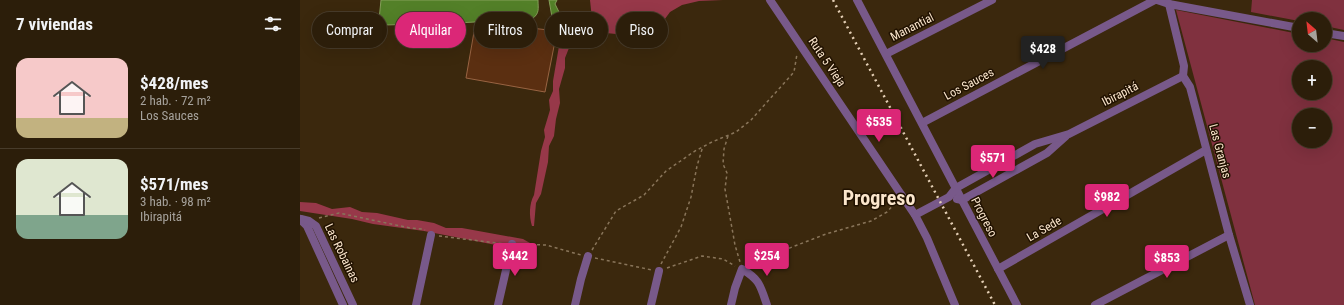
<!DOCTYPE html>
<html lang="es">
<meta charset="utf-8">
<style>
body{margin:0;font-family:"Roboto Condensed",sans-serif;background:#382b18;color:#f1f3f6;height:100vh;display:flex;flex-direction:column;font-size:15px;white-space:nowrap}
*{box-sizing:border-box;margin:0}
p{font-size:13px;color:#a6a29c}
.icon{flex:none;width:22px;height:22px;fill:none;stroke:currentColor;stroke-width:2;stroke-linecap:round;stroke-linejoin:round}
.map{position:relative;flex:1;overflow:hidden}
.side{display:flex;flex-direction:column;background:#2c1e0a;width:300px}
.side>*{flex:none}
.banner{position:absolute;left:12px;top:12px;width:380px;height:36px;display:flex;gap:8px}
.needle{width:26px;rotate:332deg}
.buttons{position:absolute;left:992px;top:12px;display:grid;gap:8px}
.buttons a{display:grid;place-items:center;width:40px;height:40px;border-radius:50%;background:#2c1e0a;box-shadow:0 4px 16px #0002,0 0 0 1px #483c2b;font-size:20px}
.price{position:absolute;translate:-50% -34px;padding:0 9px;border-radius:4px;background:#db2777;color:#fff;font-size:13px;line-height:26px;filter:drop-shadow(0 1px 2px #0008)}
.price::after{content:'';position:absolute;left:50%;top:24px;width:12px;height:9px;margin-left:-6px;background:inherit;clip-path:polygon(0 0,100% 0,50% 100%)}
.price.on{background:#222;color:#fff}
ul{padding:0;list-style:none}
li{display:flex;align-items:center;gap:12px;height:100px;padding:0 16px}
li+li{border-top:1px solid #483c2b}
li span{display:grid;place-items:center;flex:none;width:112px;height:80px;border-radius:12px;color:#555}
li>.icon{margin-inline-start:auto}
span .icon{width:48px;height:48px;fill:#fffc;stroke-width:1}
li b{font-size:17px}
h2{display:flex;justify-content:space-between;align-items:center;height:48px;padding:0 16px;font-size:17px}
.pill{padding:0 14px;border-radius:18px;background:#2c1e0a;box-shadow:0 4px 16px #0002,0 0 0 1px #483c2b;font-size:14px;line-height:36px}
.pill.on{background:#db2777;color:#fff}
main{display:flex;flex:1;min-height:0}
.map>svg:first-child{display:block}
</style>
<main>
<section class="side">
<h2>7 viviendas<svg class="icon" aria-label="filters" viewBox="0 0 24 24"><path d="M4 7h16M4 17h16"/><circle cx="9" cy="7" r="2"/><circle cx="15" cy="17" r="2"/></svg></h2>
<ul>
<li><span style="background:linear-gradient(#f6c9c9 75%,#c2b280 0)"><svg class="icon" aria-label="home" viewBox="0 0 24 24"><path d="M3 11l9-7 9 7M6 9v11h12V9"/></svg></span><div><b>$428/mes</b><p>2 hab. · 72 m²</p><p>Los Sauces</p></div></li>
<li><span style="background:linear-gradient(#dfe7d0 70%,#7fa58c 0)"><svg class="icon" aria-label="home" viewBox="0 0 24 24"><path d="M3 11l9-7 9 7M6 9v11h12V9"/></svg></span><div><b>$571/mes</b><p>3 hab. · 98 m²</p><p>Ibirapitá</p></div></li>
</ul>
</section>
<div class="map">
<svg width="1044" height="305" viewBox="0 0 1044 305">
<rect width="100%" height="100%" fill="#3b280d"/>
<g fill="#80313f" fill-rule="evenodd">
<polygon points="952,0 1044,0 1044,30 1025,26 1025,19 999,19 999,21 951,12"/>
<path d="M876,10L999,34V45H1025V38L1044,42V305H955ZM999,67H1025V93H999ZM999,115H1025V141H999Z"/>
</g>
<g fill="#973849">
<path d="M290,0H423L399,1L382,5L370,12L359,27L345,32L332,39L316,34L306,33L300,41L275,42L269,48L265,58V68L259,89L260,103L256,119L254,136L249,146L248,162L241,194L236,203L234,226H232C229,216 229,204 234,195L241,151L245,137L244,130L250,110L249,100L253,91V81L259,46L264,33L271,32L281,34L291,28L292,19Z"/>
<polygon points="0,202 16,203 32,209 50,207 62,212 77,213 108,220 117,220 134,223 146,228 162,228 223,239 230,243 229,248 196,245 124,231 73,224 52,219 0,211"/>
</g>
<g fill="#538028" stroke="#859f59">
<path d="M81,0H238C238,9 240,13 232,19L156,23L142,21L122,24L84,25L79,20Z"/>
<path d="M249,0H257L255,4L261,16L276,21L279,24C270,26 259,23 252,17Z"/>
</g>
<polygon fill="#5b2f11" stroke="#996443" points="231,28 257,31 245,92 166,78 174,32 202,35 203,30 230,35"/>
<g fill="none" stroke-linecap="round" stroke-linejoin="round">
<g stroke="#89755a" stroke-width="1.5" stroke-dasharray="3 3" stroke-linecap="butt">
<polyline points="428,136 424,149 423,164 427,173 425,189 435,245 440,262"/>
<polyline points="19,218 39,213 110,228 123,229 125,230"/>
<polyline points="139,236 205,244"/>
<polyline points="219,244 246,245 281,255"/>
<polyline points="292,250 316,211 344,195 366,171 395,151 412,142 436,132 451,120 494,72 497,54"/>
<polyline points="295,258 352,270"/>
<polyline points="361,264 381,227 391,197 397,166 403,146"/>
<polyline points="451,266 487,249 526,234 571,221 587,212 596,202"/>
<polyline points="367,268 402,256 423,259 435,266"/>
</g>
<g stroke="#78598a" stroke-width="8">
<polyline points="470,0 615,215 627,238 655,305"/>
<polyline points="557,0 717,305"/>
<polyline points="857,0 869,4 999,28"/>
<polyline points="869,4 884,66 883,76 890,87 929,235 950,305"/>
<polyline points="1025,33 1044,36"/>
<polyline points="586,54 692,0"/>
<polyline points="622,123 855,0"/>
<polyline points="657,199 662,200 747,153 766,136"/>
<polyline points="615,215 649,197 656,188 735,144 769,134 883,76"/>
<polyline points="0,219 7,226 43,305"/>
<polyline points="1,219 9,221 16,226 53,305"/>
<polyline points="698,269 906,150"/>
<polyline points="116,305 131,235"/>
<polyline points="198,305 212,244"/>
<polyline points="275,305 281,279 288,256"/>
<polyline points="351,305 359,271"/>
<path d="M431,305L435,288L442,269C460,280 460,285 467,305"/>
<polyline points="795,305 929,235"/>
</g>
<polyline stroke="#e4cfb5" stroke-width="2.5" stroke-dasharray="2 4" stroke-linecap="butt" points="533,0 695,305"/>
</g>
<g text-anchor="middle" stroke-width="3" stroke-linejoin="round" paint-order="stroke">
<g font-size="12" fill="#fbe6cc" stroke="#201100">
<text transform="translate(612 27) rotate(-27)" y="4">Manantial</text>
<text transform="translate(527 62) rotate(56)" y="4">Ruta 5 Vieja</text>
<text transform="translate(669 84) rotate(-28)" y="4">Los Sauces</text>
<text transform="translate(820 94) rotate(-27)" y="4">Ibirapitá</text>
<text transform="translate(920 151) rotate(75)" y="4">Las Granjas</text>
<text transform="translate(684 217) rotate(63)" y="4">Progreso</text>
<text transform="translate(744 229) rotate(-30)" y="4">La Sede</text>
<text transform="translate(42 253) rotate(64)" y="4">Las Robainas</text>
</g>
<g font-size="20" font-weight="bold" fill="#fbe6cc" stroke="#201100">
<text x="579" y="205">Progreso</text>
</g>
</g>
</svg>
<div class="buttons">
<a><svg class="needle" viewBox="-14 -14 28 28"><path d="M0-13l5 13h-10z" fill="#e53935"/><path d="M0 13l5-13h-10z" fill="#a6a29c"/></svg></a>
<a>+</a>
<a>−</a>
</div>
<b class="price on" style="left:743px;top:70px">$428</b>
<b class="price" style="left:579px;top:143px">$535</b>
<b class="price" style="left:693px;top:179px">$571</b>
<b class="price" style="left:807px;top:218px">$982</b>
<b class="price" style="left:215px;top:277px">$442</b>
<b class="price" style="left:467px;top:277px">$254</b>
<b class="price" style="left:867px;top:279px">$853</b>
<div class="banner">
<a class="pill">Comprar</a>
<a class="pill on">Alquilar</a>
<a class="pill">Filtros</a>
<a class="pill">Nuevo</a>
<a class="pill">Piso</a>
</div>
</div>
</main>
